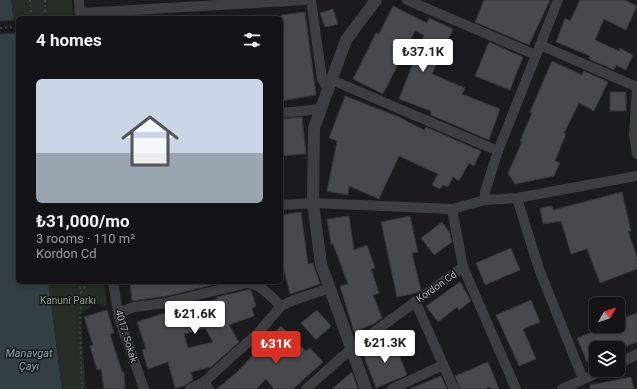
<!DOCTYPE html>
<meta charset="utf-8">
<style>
body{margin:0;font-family:Roboto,sans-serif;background:#1d1d1f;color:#f1f3f6;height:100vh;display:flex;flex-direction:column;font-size:15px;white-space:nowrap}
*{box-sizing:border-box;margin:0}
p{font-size:13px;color:#9d9ea1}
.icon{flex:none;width:22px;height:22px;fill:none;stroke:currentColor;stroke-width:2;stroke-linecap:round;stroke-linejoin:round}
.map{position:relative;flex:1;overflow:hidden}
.sheet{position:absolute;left:16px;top:16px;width:267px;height:268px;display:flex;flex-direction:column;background:#141416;border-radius:6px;box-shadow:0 2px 6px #0003,0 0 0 1px #333335}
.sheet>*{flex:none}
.needle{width:26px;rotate:51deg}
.buttons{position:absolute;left:589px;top:297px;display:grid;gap:8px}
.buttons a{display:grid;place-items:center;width:36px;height:36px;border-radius:6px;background:#141416;box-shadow:0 2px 6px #0003,0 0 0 1px #333335;font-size:20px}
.price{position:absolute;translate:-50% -34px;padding:0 9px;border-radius:4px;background:#fff;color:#222;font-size:13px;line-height:26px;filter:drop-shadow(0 1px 2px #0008)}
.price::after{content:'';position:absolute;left:50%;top:24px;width:12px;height:9px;margin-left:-6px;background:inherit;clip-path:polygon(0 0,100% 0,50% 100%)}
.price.on{background:#d93025;color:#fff}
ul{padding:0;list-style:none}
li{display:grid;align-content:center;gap:8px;height:212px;padding:0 20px}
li+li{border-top:1px solid #333335}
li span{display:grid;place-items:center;height:124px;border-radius:6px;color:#555}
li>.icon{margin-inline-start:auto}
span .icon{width:72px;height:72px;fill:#fffc;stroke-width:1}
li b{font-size:17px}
h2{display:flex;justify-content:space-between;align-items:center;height:48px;padding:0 20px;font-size:17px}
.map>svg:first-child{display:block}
</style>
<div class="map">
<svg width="637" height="389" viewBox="0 0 637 389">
<rect width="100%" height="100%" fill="#1b1b1d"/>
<g fill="#252d25">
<polygon points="11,0 72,0 73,18 18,18 18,54"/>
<polygon points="48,282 104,282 107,306 96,304 80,313 86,389 62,389"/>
</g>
<polygon fill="#333f42" points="0,0 11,0 18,54 18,282 48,282 62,389 0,389"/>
<polygon fill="#1b1b1d" points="16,20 17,33 0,34 0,21"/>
<g fill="#48494d" stroke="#353638" fill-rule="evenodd">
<polygon points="484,0 550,0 529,45 475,22"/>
<polygon points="580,0 625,0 637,6 626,30 604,19 595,40 619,51 620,48 633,55 626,70 616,65 614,70 589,59 590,56 556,42 565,18 570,21"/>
<polygon points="393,6 427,23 429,18 453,29 432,74 465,88 462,94 500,109 489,140 431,115 431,111 399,99 424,35 415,31 383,94 353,79 376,33 379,34"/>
<polygon points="333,9 338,24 325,27 320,13"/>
<polygon points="305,12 316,95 281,101 281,15"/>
<polygon points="489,42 523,57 510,90 475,76"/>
<polygon points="552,61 582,75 584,71 608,82 594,111 579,103 564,133 566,134 555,161 560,163 554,176 515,184 508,173 522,142 520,141 532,113 530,112"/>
<rect x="610" y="92" width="16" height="19"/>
<polygon points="345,96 399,117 424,130 426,127 481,151 474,166 469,163 459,181 453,177 448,187 443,185 440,189 432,185 438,174 399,156 379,199 349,186 348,195 327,191 337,141 329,138"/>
<polygon points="302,117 306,154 281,156 281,119"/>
<polygon points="622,192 631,231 628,231 637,257 637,269 600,283 587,249 571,254 561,221 543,224 540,208 552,206 553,210"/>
<polygon points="301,212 308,264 313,263 320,284 290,294 281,260 281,215"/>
<polygon points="349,216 354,250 367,245 375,268 371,269 379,293 373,295 382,318 373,324 354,332 340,286 348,284 333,244 331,244 327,219"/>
<polygon points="410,216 418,252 412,253 421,290 416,293 397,297 381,222"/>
<polygon points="442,222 450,233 452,242 434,255 421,238"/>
<polygon points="511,248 520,270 485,285 476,263"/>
<polygon points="130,282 224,282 167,296 132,301"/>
<polygon points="460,282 471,301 459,310 457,307 438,322 426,306"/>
<path d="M247,290H251L256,306L252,308L254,316L229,325L239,342L211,367L191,372L193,380L184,386L175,388L168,362L148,369L142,350L146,349L137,322L187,306L217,299V297ZM205,328L213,342L188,348L184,334Z"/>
<polygon points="531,300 540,322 523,329 536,359 519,366 496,315"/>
<polygon points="107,310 114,333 110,334 122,372 124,372 125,389 104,389 101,369 97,370 90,346 93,345 84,317"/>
<polygon points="317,310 331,326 316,340 301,323"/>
<polygon points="637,313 637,342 622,348 596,348 596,359 587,362 577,338 608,326 618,326 618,320"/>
<polygon points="281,326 306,351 310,348 323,362 293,389 274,389 266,379 256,389 217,389 237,372"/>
<polygon points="394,341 407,375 376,388 363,354"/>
<polygon points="488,362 499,389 492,389 490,387 484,389 460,389 455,376"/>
<polygon points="352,372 358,389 332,389"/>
<polygon points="441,376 447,389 410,389"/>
<polygon points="631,377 634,389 590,389 590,385"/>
</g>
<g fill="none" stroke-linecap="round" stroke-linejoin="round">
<g stroke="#424548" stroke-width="2" stroke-dasharray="2 3" stroke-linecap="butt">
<polyline points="30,0 31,18"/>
<polyline points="45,0 45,18"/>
<polyline points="0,28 18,27"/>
<polyline points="79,282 81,292 80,331 82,389"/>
<polyline points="81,292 89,282"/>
</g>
<g stroke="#3c3e41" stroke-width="10">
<polyline points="79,0 80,18"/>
<polyline points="311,0 322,79 328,89"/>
<polyline points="407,0 536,55"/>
<polyline points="80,13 306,0"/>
<polyline points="540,45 637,87"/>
<polyline points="332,80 498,151"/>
<polyline points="637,88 634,135 637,154"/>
<polyline points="281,113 321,109"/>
<polyline points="517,198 539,269 583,379"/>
<polyline points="485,200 485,192 498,151 558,0"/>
<polyline points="281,205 313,203 452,209 485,200 517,198 637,176"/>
<polyline points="452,209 463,267"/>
<polyline points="113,282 119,318 144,389"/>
<polyline points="415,301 454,389"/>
<path d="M118,313L134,307L165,303L247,283C261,284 271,297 281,306"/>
<polyline points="618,364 637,354"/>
<polyline points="204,382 259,332 281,306 294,300 330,288"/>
<polyline points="190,389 204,382 209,389"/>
<polyline points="306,389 352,348 463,267 516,389"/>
<polyline points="392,389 443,365"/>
<polyline points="562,389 604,370"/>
</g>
<polyline stroke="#3c3e41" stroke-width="12" points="366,389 321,264 313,203 314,128 346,40 376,0"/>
</g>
<g text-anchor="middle" stroke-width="3" stroke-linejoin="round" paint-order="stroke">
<g font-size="10" fill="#aeb5bb" stroke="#161618">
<text transform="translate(436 286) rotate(-35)" y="4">Kordon Cd</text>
<text transform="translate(127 336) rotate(73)" y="4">4017. Sokak</text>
</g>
<g font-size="10" fill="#8ba487" stroke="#161618">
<text x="68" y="304">Kanuni Parkı</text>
</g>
<g font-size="11" font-style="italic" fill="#89a8b3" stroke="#161618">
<text x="29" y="357">Manavgat<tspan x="29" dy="13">Çayı</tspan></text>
</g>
</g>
</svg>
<div class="buttons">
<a><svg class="needle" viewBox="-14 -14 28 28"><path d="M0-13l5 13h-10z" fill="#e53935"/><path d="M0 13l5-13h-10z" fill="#9d9ea1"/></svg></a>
<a><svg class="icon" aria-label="layers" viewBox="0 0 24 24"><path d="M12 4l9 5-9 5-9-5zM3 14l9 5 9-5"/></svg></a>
</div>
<b class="price" style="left:423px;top:73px">₺37.1K</b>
<b class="price" style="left:195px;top:335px">₺21.6K</b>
<b class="price" style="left:385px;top:364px">₺21.3K</b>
<b class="price on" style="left:276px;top:365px">₺31K</b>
<section class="sheet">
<h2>4 homes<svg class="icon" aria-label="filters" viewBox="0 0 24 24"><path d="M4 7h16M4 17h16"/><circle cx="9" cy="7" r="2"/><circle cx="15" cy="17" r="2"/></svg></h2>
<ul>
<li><span style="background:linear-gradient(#c9d6e8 60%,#9aa5b1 0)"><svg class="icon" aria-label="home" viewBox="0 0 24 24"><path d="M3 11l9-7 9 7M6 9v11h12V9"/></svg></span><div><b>₺31,000/mo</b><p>3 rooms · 110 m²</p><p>Kordon Cd</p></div></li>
</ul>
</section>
</div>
